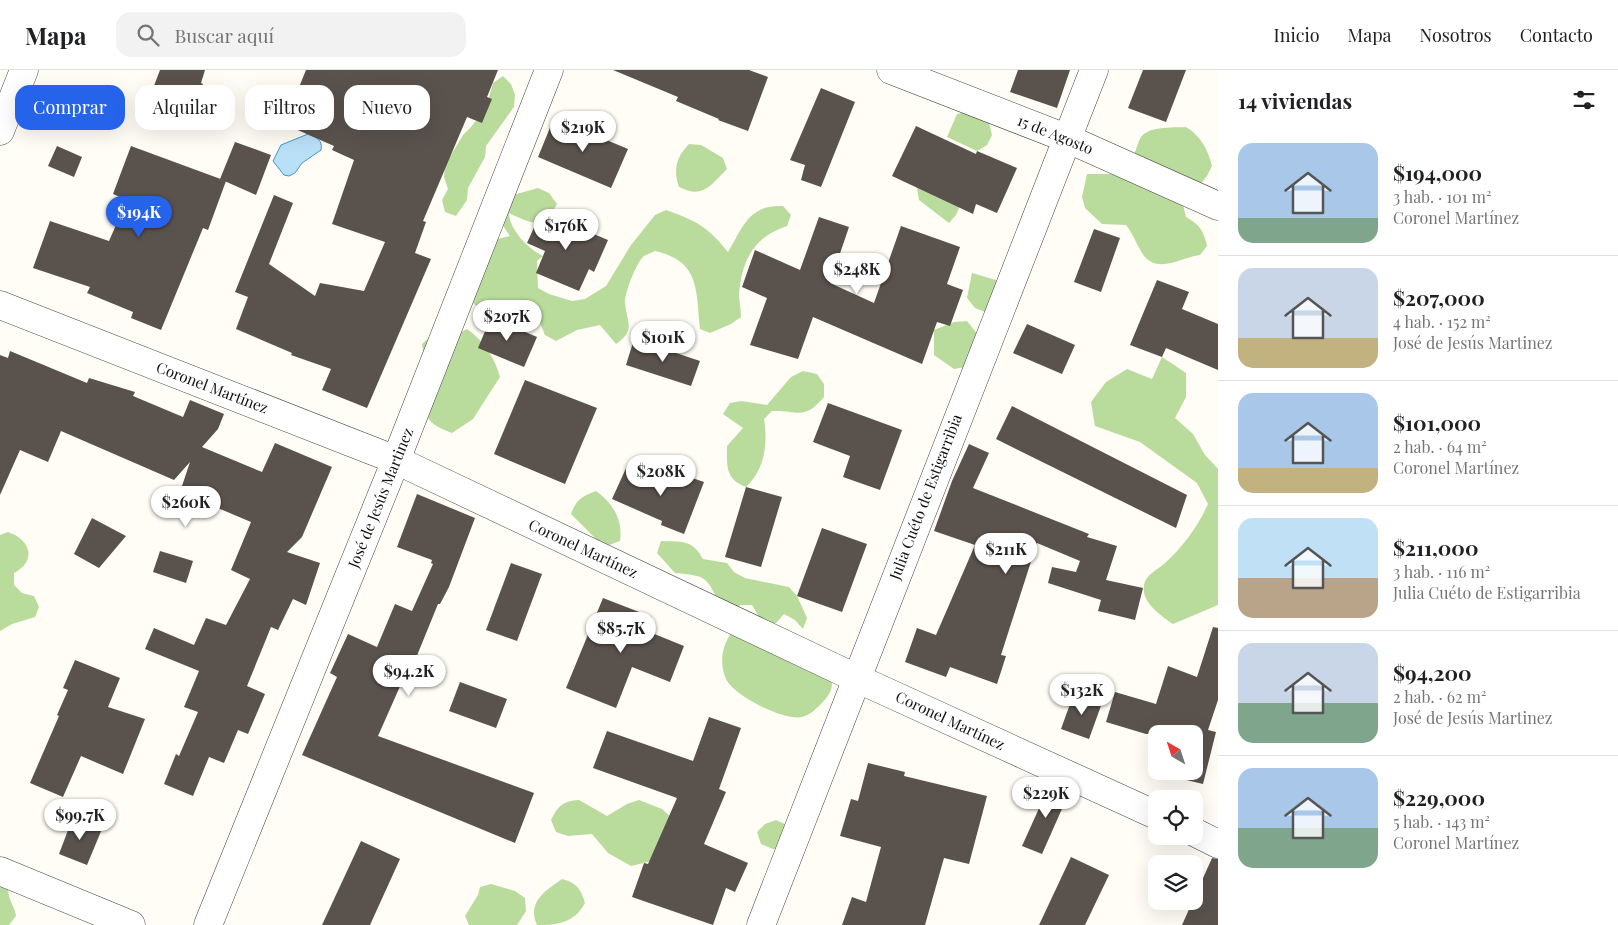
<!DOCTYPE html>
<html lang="es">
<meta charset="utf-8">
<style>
body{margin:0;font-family:"Playfair Display",serif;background:#f2f2f2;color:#202124;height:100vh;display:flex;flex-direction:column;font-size:19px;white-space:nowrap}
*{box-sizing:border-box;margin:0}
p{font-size:16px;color:#757577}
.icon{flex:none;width:28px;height:28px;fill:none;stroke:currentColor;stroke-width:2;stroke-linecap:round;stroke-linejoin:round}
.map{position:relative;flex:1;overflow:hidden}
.drawer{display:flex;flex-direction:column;background:#fff;width:400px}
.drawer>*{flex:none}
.guide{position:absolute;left:15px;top:15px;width:475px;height:45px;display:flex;gap:10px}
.needle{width:32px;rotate:321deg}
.buttons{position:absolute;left:1148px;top:655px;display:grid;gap:10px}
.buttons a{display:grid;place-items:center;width:55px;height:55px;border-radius:10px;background:#fff;box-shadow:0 5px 20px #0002;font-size:25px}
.price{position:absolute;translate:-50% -42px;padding:0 11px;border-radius:18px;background:#fff;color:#222;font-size:16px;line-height:32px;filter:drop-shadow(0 1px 2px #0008)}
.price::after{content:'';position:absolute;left:50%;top:30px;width:15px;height:11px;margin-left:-8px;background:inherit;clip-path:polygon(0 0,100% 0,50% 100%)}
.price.current{background:#2563eb;color:#fff}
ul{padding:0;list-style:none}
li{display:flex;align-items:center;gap:15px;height:125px;padding:0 20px}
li+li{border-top:1px solid #e0e0e0}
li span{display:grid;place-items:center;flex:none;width:140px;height:100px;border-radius:15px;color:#555}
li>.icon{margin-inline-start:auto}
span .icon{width:60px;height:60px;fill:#fffc;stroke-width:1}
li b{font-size:21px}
h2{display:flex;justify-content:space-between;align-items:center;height:60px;padding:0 20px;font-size:21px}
.tag{padding:0 18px;border-radius:15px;background:#fff;box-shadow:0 5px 20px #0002;font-size:18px;line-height:45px}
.tag.current{background:#2563eb;color:#fff}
header{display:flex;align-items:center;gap:30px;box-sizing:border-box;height:70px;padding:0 25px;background:#fff;border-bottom:1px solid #e0e0e0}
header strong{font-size:24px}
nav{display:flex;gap:28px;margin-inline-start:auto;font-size:18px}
.search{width:350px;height:45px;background:#f2f2f2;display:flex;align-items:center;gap:12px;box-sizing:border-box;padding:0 18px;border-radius:15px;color:#757577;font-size:19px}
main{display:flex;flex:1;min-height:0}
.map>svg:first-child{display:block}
</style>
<header>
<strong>Mapa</strong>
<div class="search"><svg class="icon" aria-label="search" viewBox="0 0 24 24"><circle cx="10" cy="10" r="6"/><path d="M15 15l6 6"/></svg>Buscar aquí</div>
<nav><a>Inicio</a><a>Mapa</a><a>Nosotros</a><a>Contacto</a></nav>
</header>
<main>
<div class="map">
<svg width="1218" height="855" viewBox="0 0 1218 855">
<rect width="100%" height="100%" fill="#fffdf5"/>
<g fill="#b9dc9c">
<polygon points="503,6 511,14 515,25 514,37 486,76 485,87 468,118 467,130 456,146 445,142 442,130 448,119 444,107 445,95 463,65 471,57 486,38 493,13"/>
<polygon points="970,41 989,53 992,65 987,75 977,81 947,67 957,44"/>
<path d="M1186,57C1201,66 1208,80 1212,96L1207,106L1183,135L1186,147C1199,154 1204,161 1207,176L1200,185C1182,187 1159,204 1144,186C1137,176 1134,165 1126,155L1102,154L1085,138L1082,127L1087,104H1126C1133,93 1134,83 1139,71C1145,55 1172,58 1186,57Z"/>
<path d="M689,74L701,75L723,88L727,99C710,116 703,129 679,117C673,100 676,87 689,74Z"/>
<polygon points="922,116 966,122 956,145 949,153 919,130 917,118"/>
<path d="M538,118L549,123L557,134C543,160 532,154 509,143C509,159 528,179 543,186L537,191L538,218L549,224L572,231L585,229L606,216L631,175L655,145L666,140C697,151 708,157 728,182C743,157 749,134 783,136L791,145L787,156C753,167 742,191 739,224C739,231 741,239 741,247L731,254L710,263L700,259C696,220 700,191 655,181C652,183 647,184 644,186C637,191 624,224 625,233C627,253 636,260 616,274L600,255L577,260L556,271L545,265L535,241C510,231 491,254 469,229L497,169L510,166L499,150L513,125Z"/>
<polygon points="972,203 996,210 1005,218 985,242 975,238 967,228"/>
<polygon points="967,251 979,266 965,297 954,299 934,285 934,260 954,252"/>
<path d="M467,259C483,270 495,288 500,307L473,349L452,363C419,351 426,342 427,314C427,301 424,287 422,274L432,265L458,264Z"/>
<path d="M1162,287L1186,303V327L1175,348L1193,364L1205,385L1218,399V535L1173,554C1161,546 1141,532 1144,516C1145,505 1157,500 1164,494C1183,477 1198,456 1208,434L1197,413L1140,372L1095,356L1091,332L1106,312L1127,299L1152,309Z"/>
<path d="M803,301L817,304L824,314V327C804,351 798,340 772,341L764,349C768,374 765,399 746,417C725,409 727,396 727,376L743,358L723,344L730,333L741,331L767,335L791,307Z"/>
<path d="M596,421C613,433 623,450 620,471L609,475L597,470L571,444C576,430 582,426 596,421Z"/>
<path d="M8,462C31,470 37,491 14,503V515L22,523L34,526L39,537L35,547L12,554L0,561V465Z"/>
<path d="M661,471C682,472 692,469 703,489L727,493L734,502L745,508L789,517L797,526L807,548L803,559L795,550L784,544L776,553L764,555L752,535H741L731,540L720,535C706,506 707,506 675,503L657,483Z"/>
<path d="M732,562L824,590C832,610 838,617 821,634C816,639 810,645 802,647C784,651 734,626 726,609C719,593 722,575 732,562Z"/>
<path d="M579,730L607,746L627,734L639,730L662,739L671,747L656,790L631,796L608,783L592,764L568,766L556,762L551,750C558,736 563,731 579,730Z"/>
<polygon points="776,750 787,755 785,779 773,779 761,774 757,762 765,754"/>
<path d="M562,809C577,813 581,819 585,833C574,853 558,855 537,855C527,832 545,821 562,809Z"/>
<path d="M0,811L8,819C9,833 15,836 16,846L9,855H0Z"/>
<polygon points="491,814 515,821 525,828 526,841 517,855 469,855 465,846 478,825 480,817"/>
</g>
<path fill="#b9e0f7" stroke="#3f96cf" d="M308,64C317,68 323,70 321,80L302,93L295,103L289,106L284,105L273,91L281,75Z"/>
<g fill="#5a524d">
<polygon points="160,0 205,0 201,13 203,14 193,37 152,21"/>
<polygon points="306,0 498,0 487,27 492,29 482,53 467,47 423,151 426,152 415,183 431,189 367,338 322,320 331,299 291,285 292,283 236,259 248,227 235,222 274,125 293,133 269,194 315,226 320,213 364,221 385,172 332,154 354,90 332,80 334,76 284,54"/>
<polygon points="613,0 749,0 768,7 748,61 718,50 719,49 676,31 678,27"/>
<polygon points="1018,0 1070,0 1057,38 1010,22"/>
<polygon points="1143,0 1186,0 1166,52 1128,38"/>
<polygon points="821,18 855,32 821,117 801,110 805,95 790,90"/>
<polygon points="554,48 628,79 611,118 538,87"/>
<polygon points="916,56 976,84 977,81 1017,98 997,143 976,134 973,144 892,106"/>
<polygon points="235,72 271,85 256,125 220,109"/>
<polygon points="57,76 82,87 74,107 48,96"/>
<polygon points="131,76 226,111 208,160 203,158 161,260 131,248 133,242 87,223 90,217 33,198 50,151 109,171 127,130 113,124"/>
<polygon points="541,142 608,170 594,202 589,199 579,221 536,203 545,181 527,173"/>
<polygon points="819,147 849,157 830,213 874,233 901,156 960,177 947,214 963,220 950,256 937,252 922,294 813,247 798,289 750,275 767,228 742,217 755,180 800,200"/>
<polygon points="1094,159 1120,168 1101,222 1074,212"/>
<polygon points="1157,210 1189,222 1182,239 1218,254 1218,300 1166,278 1162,287 1130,275"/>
<polygon points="491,247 537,267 524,297 478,278"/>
<polygon points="1027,254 1075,275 1062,304 1013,283"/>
<polygon points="634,269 700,291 691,316 626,295"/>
<polygon points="10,281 87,313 89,308 135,322 133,326 183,347 190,330 224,344 218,359 202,377 262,402 275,373 332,397 302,467 287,482 320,493 306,535 293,529 278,560 271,557 247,616 265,624 248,664 238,660 224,693 209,687 193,726 164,714 176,684 179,686 198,642 184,637 199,601 145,579 154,558 194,575 206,548 226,555 250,509 231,500 251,452 180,422 190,392 174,410 61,361 48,392 20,380 0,425 0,285 8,288"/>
<polygon points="525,310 597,338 565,414 494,384"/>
<polygon points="828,333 902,360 880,420 843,407 850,386 813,372"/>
<polygon points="1012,336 1187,425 1176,458 996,369"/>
<polygon points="969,374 989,383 973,418 1089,464 1087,467 1117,476 1106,510 1143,518 1135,550 1098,541 1101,530 1048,513 1052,497 1076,502 1080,491 1037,473 1001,585 1006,586 997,614 950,597 946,607 905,592 917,558 936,565 975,475 934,461 952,411"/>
<polygon points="627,396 662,413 666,399 704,412 684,464 661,455 662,451 612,429"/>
<polygon points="746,417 782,427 761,497 725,487"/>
<polygon points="417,424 475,448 449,517 440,534 438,534 416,588 413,587 378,666 534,723 515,773 302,685 337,607 330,603 348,564 377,577 395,534 412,541 433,494 431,493 432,490 397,477"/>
<polygon points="92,448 126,466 99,498 74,484"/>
<polygon points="822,458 867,474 842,542 797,526"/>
<polygon points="160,481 193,491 186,513 153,502"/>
<polygon points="511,493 542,504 517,571 486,560"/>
<polygon points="603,528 652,547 647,561 684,576 670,612 632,597 616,638 566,618"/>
<polygon points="1213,557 1218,558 1218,630 1208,660 1216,662 1203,714 1178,708 1180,701 1194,701 1194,664 1146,664 1106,652 1115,622 1156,634 1168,596 1197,607"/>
<polygon points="75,590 120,608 108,637 145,649 123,704 81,686 63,727 30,713 59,646 57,645 68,620 63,618"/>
<polygon points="460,612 507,629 496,658 449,641"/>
<polygon points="1074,623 1102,633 1089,669 1061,659"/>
<polygon points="709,647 741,658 719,719 726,722 704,774 748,793 735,822 726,818 713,855 632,827 644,793 648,794 677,728 593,698 607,661 693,691"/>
<polygon points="868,693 905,702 904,706 987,726 969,794 944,788 925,855 842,855 852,827 866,832 881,777 840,766 851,729 858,731"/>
<polygon points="1050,714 1069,723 1042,784 1022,776"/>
<polygon points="73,747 102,759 87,795 59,784"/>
<polygon points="361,771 400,789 370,855 322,855"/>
<polygon points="1071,787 1109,805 1085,855 1039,855"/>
<polygon points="1212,788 1218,789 1218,855 1182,855"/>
</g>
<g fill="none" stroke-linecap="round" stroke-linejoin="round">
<defs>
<g id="minor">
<polyline points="891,0 1066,68 1218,136"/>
<polyline points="0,61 24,0"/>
<polyline points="0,235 396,390 856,608 1156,745"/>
<polyline points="1194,762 1218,774"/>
<polyline points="0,801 131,855"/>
<polyline points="208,855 396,390 549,0"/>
<polyline points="761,855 1094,0"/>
</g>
</defs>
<use href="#minor" stroke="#444" stroke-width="29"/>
<use href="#minor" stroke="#fff" stroke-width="28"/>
</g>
<g text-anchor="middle" stroke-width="5" stroke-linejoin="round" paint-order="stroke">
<g font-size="15" fill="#111" stroke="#fff">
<text transform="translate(1055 65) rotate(22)" y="5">15 de Agosto</text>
<text transform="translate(212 318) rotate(21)" y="5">Coronel Martínez</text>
<text transform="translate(926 427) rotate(-69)" y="5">Julia Cuéto de Estigarribia</text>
<text transform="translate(381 428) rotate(-68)" y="5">José de Jesús Martinez</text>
<text transform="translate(583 479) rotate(25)" y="5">Coronel Martínez</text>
<text transform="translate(950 651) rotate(25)" y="5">Coronel Martínez</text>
</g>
</g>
</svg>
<div class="buttons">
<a><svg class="needle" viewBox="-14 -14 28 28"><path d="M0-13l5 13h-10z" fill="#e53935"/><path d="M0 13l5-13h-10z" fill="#757577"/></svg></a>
<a><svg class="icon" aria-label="locate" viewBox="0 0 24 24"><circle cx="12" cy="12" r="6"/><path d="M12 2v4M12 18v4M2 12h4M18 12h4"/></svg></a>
<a><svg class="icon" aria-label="layers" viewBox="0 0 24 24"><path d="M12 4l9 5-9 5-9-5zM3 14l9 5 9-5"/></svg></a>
</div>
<b class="price" style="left:583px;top:83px">$219K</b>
<b class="price current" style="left:139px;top:168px">$194K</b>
<b class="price" style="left:566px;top:181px">$176K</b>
<b class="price" style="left:857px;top:225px">$248K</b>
<b class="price" style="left:507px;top:272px">$207K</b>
<b class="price" style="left:663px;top:293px">$101K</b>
<b class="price" style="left:661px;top:427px">$208K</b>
<b class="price" style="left:186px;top:458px">$260K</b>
<b class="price" style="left:1006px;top:505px">$211K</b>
<b class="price" style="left:621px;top:584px">$85.7K</b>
<b class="price" style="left:409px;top:627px">$94.2K</b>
<b class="price" style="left:1082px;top:646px">$132K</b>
<b class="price" style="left:1046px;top:749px">$229K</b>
<b class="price" style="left:80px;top:771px">$99.7K</b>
<div class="guide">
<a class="tag current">Comprar</a>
<a class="tag">Alquilar</a>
<a class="tag">Filtros</a>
<a class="tag">Nuevo</a>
</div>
</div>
<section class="drawer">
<h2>14 viviendas<svg class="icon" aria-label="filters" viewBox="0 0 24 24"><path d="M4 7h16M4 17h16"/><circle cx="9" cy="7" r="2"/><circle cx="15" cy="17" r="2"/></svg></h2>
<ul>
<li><span style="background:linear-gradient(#a9c7e8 75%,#7fa58c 0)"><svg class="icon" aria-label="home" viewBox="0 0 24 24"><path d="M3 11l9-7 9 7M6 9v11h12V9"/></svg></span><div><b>$194,000</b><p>3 hab. · 101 m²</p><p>Coronel Martínez</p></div></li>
<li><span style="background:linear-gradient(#c9d6e8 70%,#c2b280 0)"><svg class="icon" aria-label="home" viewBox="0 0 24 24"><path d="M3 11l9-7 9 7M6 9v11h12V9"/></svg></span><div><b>$207,000</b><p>4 hab. · 152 m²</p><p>José de Jesús Martinez</p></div></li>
<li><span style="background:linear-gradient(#a9c7e8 75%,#c2b280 0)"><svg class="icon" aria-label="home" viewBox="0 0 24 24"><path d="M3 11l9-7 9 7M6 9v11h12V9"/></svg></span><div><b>$101,000</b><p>2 hab. · 64 m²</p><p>Coronel Martínez</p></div></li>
<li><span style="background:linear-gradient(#bfe0f5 60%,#b9a48a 0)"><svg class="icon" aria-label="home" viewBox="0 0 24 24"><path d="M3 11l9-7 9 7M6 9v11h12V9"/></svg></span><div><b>$211,000</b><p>3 hab. · 116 m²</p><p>Julia Cuéto de Estigarribia</p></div></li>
<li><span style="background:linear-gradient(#c9d6e8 60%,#7fa58c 0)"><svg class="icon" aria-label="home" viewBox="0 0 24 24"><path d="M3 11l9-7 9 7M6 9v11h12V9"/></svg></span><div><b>$94,200</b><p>2 hab. · 62 m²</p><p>José de Jesús Martinez</p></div></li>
<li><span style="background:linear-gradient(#a9c7e8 60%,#7fa58c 0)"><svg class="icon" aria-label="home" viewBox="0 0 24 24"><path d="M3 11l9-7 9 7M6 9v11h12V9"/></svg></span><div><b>$229,000</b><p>5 hab. · 143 m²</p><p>Coronel Martínez</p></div></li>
</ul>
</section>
</main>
